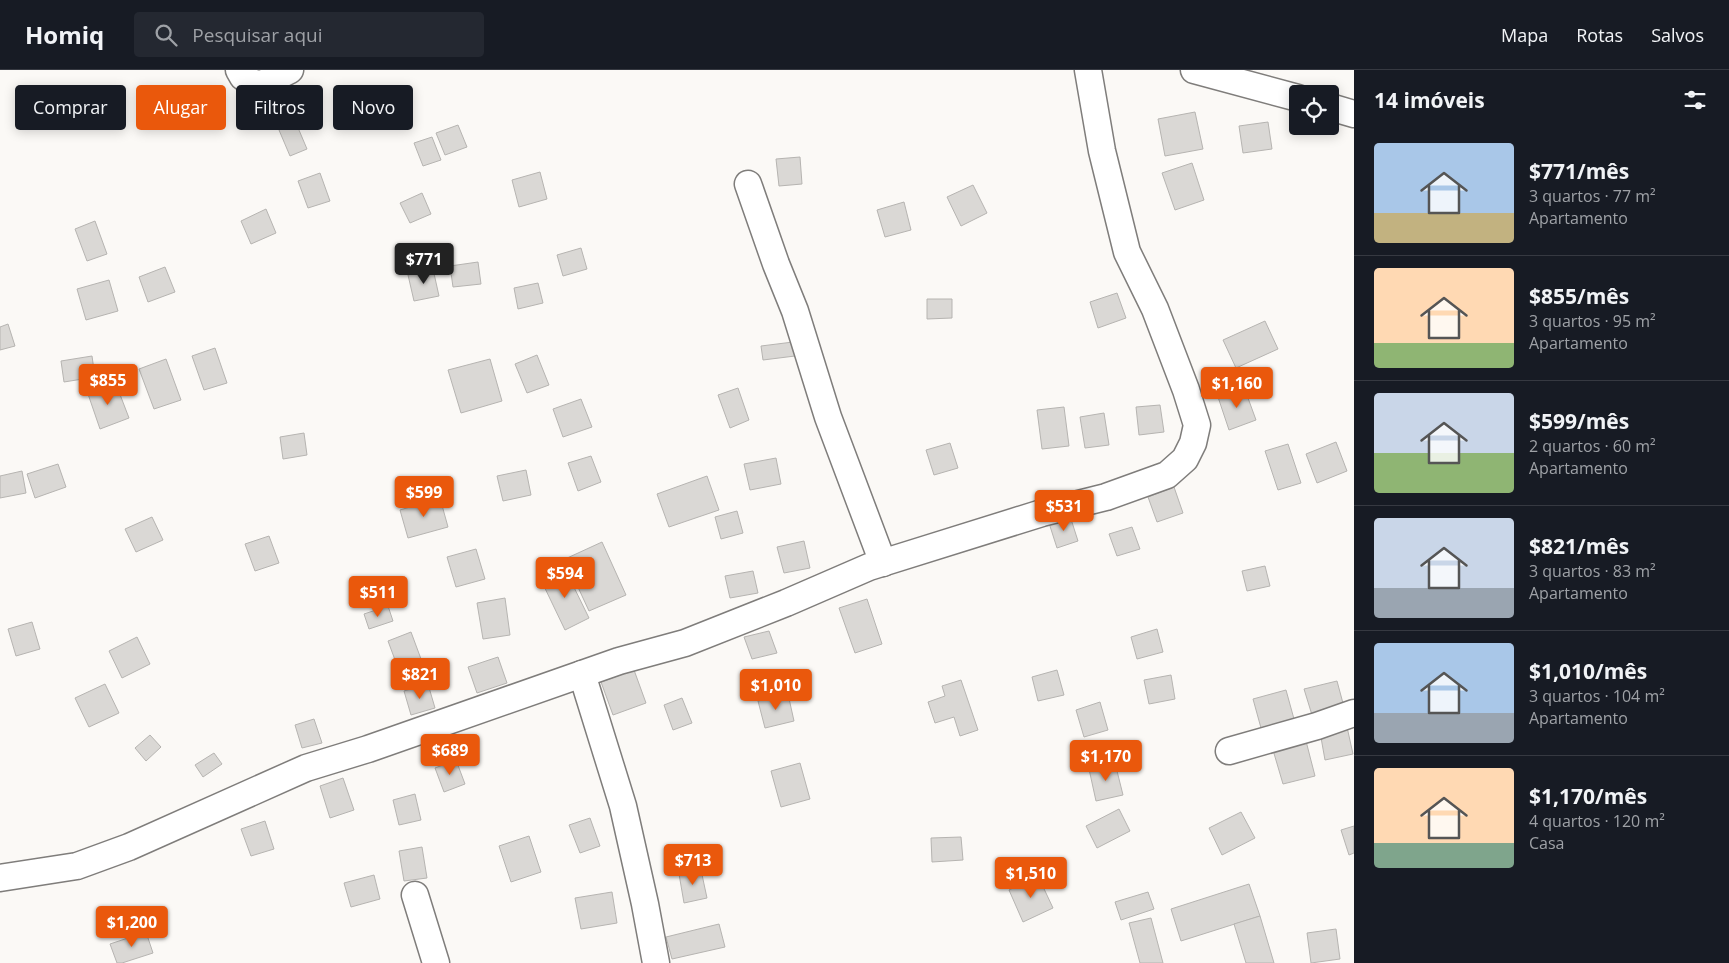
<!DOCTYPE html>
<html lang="pt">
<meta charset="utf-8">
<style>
body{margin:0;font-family:"Open Sans",sans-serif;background:#242831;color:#f1f3f6;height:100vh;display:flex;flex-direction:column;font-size:19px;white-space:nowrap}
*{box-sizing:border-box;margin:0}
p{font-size:16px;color:#9ea1a6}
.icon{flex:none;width:28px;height:28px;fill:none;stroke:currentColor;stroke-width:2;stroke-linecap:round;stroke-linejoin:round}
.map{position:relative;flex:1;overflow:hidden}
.panel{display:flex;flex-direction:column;background:#171b24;width:375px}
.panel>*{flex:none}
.guide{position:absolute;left:15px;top:15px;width:475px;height:45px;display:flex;gap:10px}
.fabs{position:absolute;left:1289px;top:15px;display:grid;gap:10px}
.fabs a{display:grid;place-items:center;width:50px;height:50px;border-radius:5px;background:#171b24;box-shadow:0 2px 12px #0003;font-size:25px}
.price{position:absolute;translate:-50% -42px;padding:0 11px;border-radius:5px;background:#ea580c;color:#fff;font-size:16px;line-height:32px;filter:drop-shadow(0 1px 2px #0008)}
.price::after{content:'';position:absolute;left:50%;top:30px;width:15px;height:11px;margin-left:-8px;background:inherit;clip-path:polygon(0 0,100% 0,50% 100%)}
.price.selected{background:#222;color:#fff}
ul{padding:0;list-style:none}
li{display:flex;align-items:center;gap:15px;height:125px;padding:0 20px}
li+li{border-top:1px solid #363941}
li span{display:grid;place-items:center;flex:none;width:140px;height:100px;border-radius:5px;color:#555}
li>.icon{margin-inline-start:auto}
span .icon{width:60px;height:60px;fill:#fffc;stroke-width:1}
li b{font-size:21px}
h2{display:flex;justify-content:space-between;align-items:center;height:60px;padding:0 20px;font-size:21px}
.tag{padding:0 18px;border-radius:5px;background:#171b24;box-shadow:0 2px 12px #0003;font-size:18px;line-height:45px}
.tag.selected{background:#ea580c;color:#fff}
header{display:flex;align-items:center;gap:30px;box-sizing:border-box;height:70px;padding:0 25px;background:#171b24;border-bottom:1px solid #363941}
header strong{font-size:24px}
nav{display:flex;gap:28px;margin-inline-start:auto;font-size:18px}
.search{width:350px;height:45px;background:#242831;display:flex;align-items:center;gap:12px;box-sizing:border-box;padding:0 18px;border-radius:5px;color:#9ea1a6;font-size:19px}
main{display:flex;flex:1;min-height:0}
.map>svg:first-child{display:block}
</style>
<header>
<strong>Homiq</strong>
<div class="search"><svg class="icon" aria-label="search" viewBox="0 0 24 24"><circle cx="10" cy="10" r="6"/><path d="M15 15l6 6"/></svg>Pesquisar aqui</div>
<nav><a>Mapa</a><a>Rotas</a><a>Salvos</a></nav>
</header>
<main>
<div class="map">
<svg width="1354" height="893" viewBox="0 0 1354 893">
<rect width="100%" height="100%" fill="#fbf9f6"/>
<g fill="#dad8d5" stroke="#b6b4b1">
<polygon points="389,20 400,43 378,54 367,30"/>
<polygon points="1195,42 1203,79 1165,86 1158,49"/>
<polygon points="1268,52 1272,79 1243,83 1239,56"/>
<polygon points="296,53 307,79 290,86 279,60"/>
<polygon points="458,55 467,77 445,85 436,63"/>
<polygon points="432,67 441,90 423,96 414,73"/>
<polygon points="800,87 802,114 779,116 776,89"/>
<polygon points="1192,93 1204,130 1175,140 1162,103"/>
<polygon points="540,102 547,129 519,137 512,110"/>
<polygon points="320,103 330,131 308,138 298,111"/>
<polygon points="973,115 987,143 961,156 947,127"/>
<polygon points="422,123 431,144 410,153 400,133"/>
<polygon points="904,132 911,160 885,167 877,140"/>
<polygon points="266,139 276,163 251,174 241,151"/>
<polygon points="95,151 107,184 87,191 75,159"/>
<polygon points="581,178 587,199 563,206 557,185"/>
<polygon points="478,192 481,214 453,217 450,196"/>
<polygon points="165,197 175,222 148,232 139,207"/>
<polygon points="433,199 439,226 414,231 408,205"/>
<polygon points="109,210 118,241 86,250 77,219"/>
<polygon points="538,213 543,233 518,239 514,218"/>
<polygon points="1117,223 1126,248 1098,258 1090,232"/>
<polygon points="927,229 952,229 952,248 927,249"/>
<polygon points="1265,251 1278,279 1236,298 1223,270"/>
<polygon points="8,254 15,276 0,280 0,257"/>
<polygon points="793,272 795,286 763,290 761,276"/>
<polygon points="215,278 227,313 204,320 192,286"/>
<polygon points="537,285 549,315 527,323 515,294"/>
<polygon points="92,286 95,307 64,312 61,291"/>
<polygon points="166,289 181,330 154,339 139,299"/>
<polygon points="490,289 502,331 461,343 448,300"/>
<polygon points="116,314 129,348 100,359 88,324"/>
<polygon points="1244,317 1256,350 1229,360 1218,327"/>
<polygon points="738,318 749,350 730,358 718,325"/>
<polygon points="581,329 592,357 563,367 553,339"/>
<polygon points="1160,335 1164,362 1139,365 1136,337"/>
<polygon points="1064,337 1069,376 1042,379 1037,340"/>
<polygon points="1104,343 1109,375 1085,378 1080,347"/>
<polygon points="304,363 307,385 283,389 280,367"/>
<polygon points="1336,372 1347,401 1317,413 1306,384"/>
<polygon points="950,373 958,398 934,405 926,380"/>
<polygon points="1288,374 1301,413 1278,420 1265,381"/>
<polygon points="591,386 601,412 578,421 568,393"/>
<polygon points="776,388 781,414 750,420 744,394"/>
<polygon points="58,394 66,417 35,428 27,404"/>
<polygon points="526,400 531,425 503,431 497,406"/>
<polygon points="22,401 26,423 0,428 0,406"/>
<polygon points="707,406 719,440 669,457 657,424"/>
<polygon points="1174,417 1183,443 1157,452 1148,427"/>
<polygon points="440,428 448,457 408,468 400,440"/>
<polygon points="737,441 743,463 721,469 715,447"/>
<polygon points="1070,446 1078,471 1057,478 1049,453"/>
<polygon points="152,447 163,470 136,482 125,459"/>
<polygon points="1132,457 1140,479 1117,486 1109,464"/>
<polygon points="269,466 279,493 255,501 245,474"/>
<polygon points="804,471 810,498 784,503 777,477"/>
<polygon points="602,472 626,525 589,541 565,489"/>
<polygon points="476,479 485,509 456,517 447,487"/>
<polygon points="1265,496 1270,516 1247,521 1242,501"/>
<polygon points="565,499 589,548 565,560 541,510"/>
<polygon points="753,501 758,523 730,528 725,506"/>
<polygon points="505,528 510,565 483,569 477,533"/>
<polygon points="867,529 882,574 855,583 839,538"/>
<polygon points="388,536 393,551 369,559 364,544"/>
<polygon points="32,552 40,579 16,586 8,559"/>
<polygon points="1157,559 1163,582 1137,589 1131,567"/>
<polygon points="769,561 777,583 752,589 744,567"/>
<polygon points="411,562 421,589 398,598 388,571"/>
<polygon points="137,567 150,594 122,608 109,581"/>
<polygon points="498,587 507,613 477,623 468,597"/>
<polygon points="634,600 646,633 613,645 601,612"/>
<polygon points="1057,600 1064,625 1038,631 1032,607"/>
<polygon points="1171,605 1175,629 1149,634 1144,610"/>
<polygon points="961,610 978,660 960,666 954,647 935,653 928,632 945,626 942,616"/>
<polygon points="1337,611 1344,637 1312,645 1304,619"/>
<polygon points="105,614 119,643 89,657 75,628"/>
<polygon points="428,614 435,638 411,645 404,621"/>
<polygon points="1286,620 1294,649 1261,658 1253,629"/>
<polygon points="788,624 794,651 765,658 758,631"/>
<polygon points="682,628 692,653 673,660 664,635"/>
<polygon points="1100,632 1108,660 1084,667 1076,640"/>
<polygon points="314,649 322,673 302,678 295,655"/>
<polygon points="1347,657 1353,684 1325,690 1320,662"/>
<polygon points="150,665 161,677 146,691 135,678"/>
<polygon points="1306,671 1315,706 1283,714 1273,680"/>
<polygon points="214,683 222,694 203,707 195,695"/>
<polygon points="456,690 465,714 444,722 435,698"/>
<polygon points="800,693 810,729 781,737 771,701"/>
<polygon points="1115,693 1123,725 1096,731 1089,699"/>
<polygon points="343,708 354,740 330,748 320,716"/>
<polygon points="415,724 421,750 399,755 393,730"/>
<polygon points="1119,739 1130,761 1097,778 1086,756"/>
<polygon points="1241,742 1255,768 1222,785 1209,758"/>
<polygon points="590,748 600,776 580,783 569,755"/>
<polygon points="265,751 274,779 251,786 241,759"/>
<polygon points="1354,756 1354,783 1349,785 1341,760"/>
<polygon points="529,766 541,802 511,812 499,776"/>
<polygon points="961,767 963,790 932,792 931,768"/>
<polygon points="422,777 427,808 404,811 399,781"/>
<polygon points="701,800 707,828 684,833 679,804"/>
<polygon points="374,805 380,829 351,837 344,813"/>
<polygon points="1038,806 1053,838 1023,852 1009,820"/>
<polygon points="1249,814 1260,846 1181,871 1171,839"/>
<polygon points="612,822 617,853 581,859 575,828"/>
<polygon points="1148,822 1154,839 1121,850 1115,832"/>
<polygon points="1260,846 1274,893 1246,893 1234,854"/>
<polygon points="1151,848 1163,893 1140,893 1129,853"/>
<polygon points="719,854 725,877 672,889 666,867"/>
<polygon points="1336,859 1340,889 1311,893 1307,863"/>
<polygon points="146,862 153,883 122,893 117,893 110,874"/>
</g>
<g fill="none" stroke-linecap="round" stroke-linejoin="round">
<defs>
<g id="minor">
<polyline points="239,0 243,7 255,14 264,13 290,0"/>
<polyline points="1194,0 1298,28"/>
<polyline points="1330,37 1354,44"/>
<polyline points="748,114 776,194 795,241 828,347 883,493"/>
<polyline points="582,604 623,736 645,834 656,893"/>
<polyline points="1229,681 1317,656 1354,643"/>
<polyline points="0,808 77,796 129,777 306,698 368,679 619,591 685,573 786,533 869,497 1042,443 1106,427 1167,405 1185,389 1193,373 1197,355 1186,320 1155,239 1127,182 1102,81 1088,0"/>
<polyline points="415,825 436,893"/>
</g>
</defs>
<use href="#minor" stroke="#7f7d7b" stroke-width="29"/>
<use href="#minor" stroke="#fff" stroke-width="26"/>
</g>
</svg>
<div class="fabs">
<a><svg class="icon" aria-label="locate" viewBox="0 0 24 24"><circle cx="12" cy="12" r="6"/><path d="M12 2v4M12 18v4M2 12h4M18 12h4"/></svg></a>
</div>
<b class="price selected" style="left:424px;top:215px">$771</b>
<b class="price" style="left:108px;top:336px">$855</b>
<b class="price" style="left:1237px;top:339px">$1,160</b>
<b class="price" style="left:424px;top:448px">$599</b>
<b class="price" style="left:1064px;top:462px">$531</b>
<b class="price" style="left:565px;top:529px">$594</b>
<b class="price" style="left:378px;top:548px">$511</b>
<b class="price" style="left:420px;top:630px">$821</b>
<b class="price" style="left:776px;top:641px">$1,010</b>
<b class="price" style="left:450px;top:706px">$689</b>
<b class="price" style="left:1106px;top:712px">$1,170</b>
<b class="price" style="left:693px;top:816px">$713</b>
<b class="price" style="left:1031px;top:829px">$1,510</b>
<b class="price" style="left:132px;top:878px">$1,200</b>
<div class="guide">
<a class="tag">Comprar</a>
<a class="tag selected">Alugar</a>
<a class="tag">Filtros</a>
<a class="tag">Novo</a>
</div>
</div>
<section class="panel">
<h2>14 imóveis<svg class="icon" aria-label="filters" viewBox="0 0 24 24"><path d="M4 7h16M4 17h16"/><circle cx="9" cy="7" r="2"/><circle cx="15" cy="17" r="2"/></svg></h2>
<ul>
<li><span style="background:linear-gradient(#a9c7e8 70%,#c2b280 0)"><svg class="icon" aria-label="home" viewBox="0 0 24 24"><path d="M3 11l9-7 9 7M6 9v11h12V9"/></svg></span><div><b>$771/mês</b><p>3 quartos · 77 m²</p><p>Apartamento</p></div></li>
<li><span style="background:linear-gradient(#ffd9b3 75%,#8fb573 0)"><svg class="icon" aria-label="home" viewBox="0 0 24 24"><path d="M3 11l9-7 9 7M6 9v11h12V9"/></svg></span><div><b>$855/mês</b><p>3 quartos · 95 m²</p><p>Apartamento</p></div></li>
<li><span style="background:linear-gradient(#c9d6e8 60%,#8fb573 0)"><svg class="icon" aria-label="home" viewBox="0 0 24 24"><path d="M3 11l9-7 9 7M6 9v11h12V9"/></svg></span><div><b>$599/mês</b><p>2 quartos · 60 m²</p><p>Apartamento</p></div></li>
<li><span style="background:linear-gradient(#c9d6e8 70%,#9aa5b1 0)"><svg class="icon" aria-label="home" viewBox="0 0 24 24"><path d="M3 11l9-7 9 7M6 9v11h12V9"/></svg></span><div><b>$821/mês</b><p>3 quartos · 83 m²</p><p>Apartamento</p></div></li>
<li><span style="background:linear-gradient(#a9c7e8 70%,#9aa5b1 0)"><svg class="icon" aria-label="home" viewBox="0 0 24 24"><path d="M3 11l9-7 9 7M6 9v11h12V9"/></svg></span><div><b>$1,010/mês</b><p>3 quartos · 104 m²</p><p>Apartamento</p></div></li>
<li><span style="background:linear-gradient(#ffd9b3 75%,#7fa58c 0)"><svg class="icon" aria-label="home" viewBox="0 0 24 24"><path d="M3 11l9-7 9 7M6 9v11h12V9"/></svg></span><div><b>$1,170/mês</b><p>4 quartos · 120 m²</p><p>Casa</p></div></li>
</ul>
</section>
</main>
